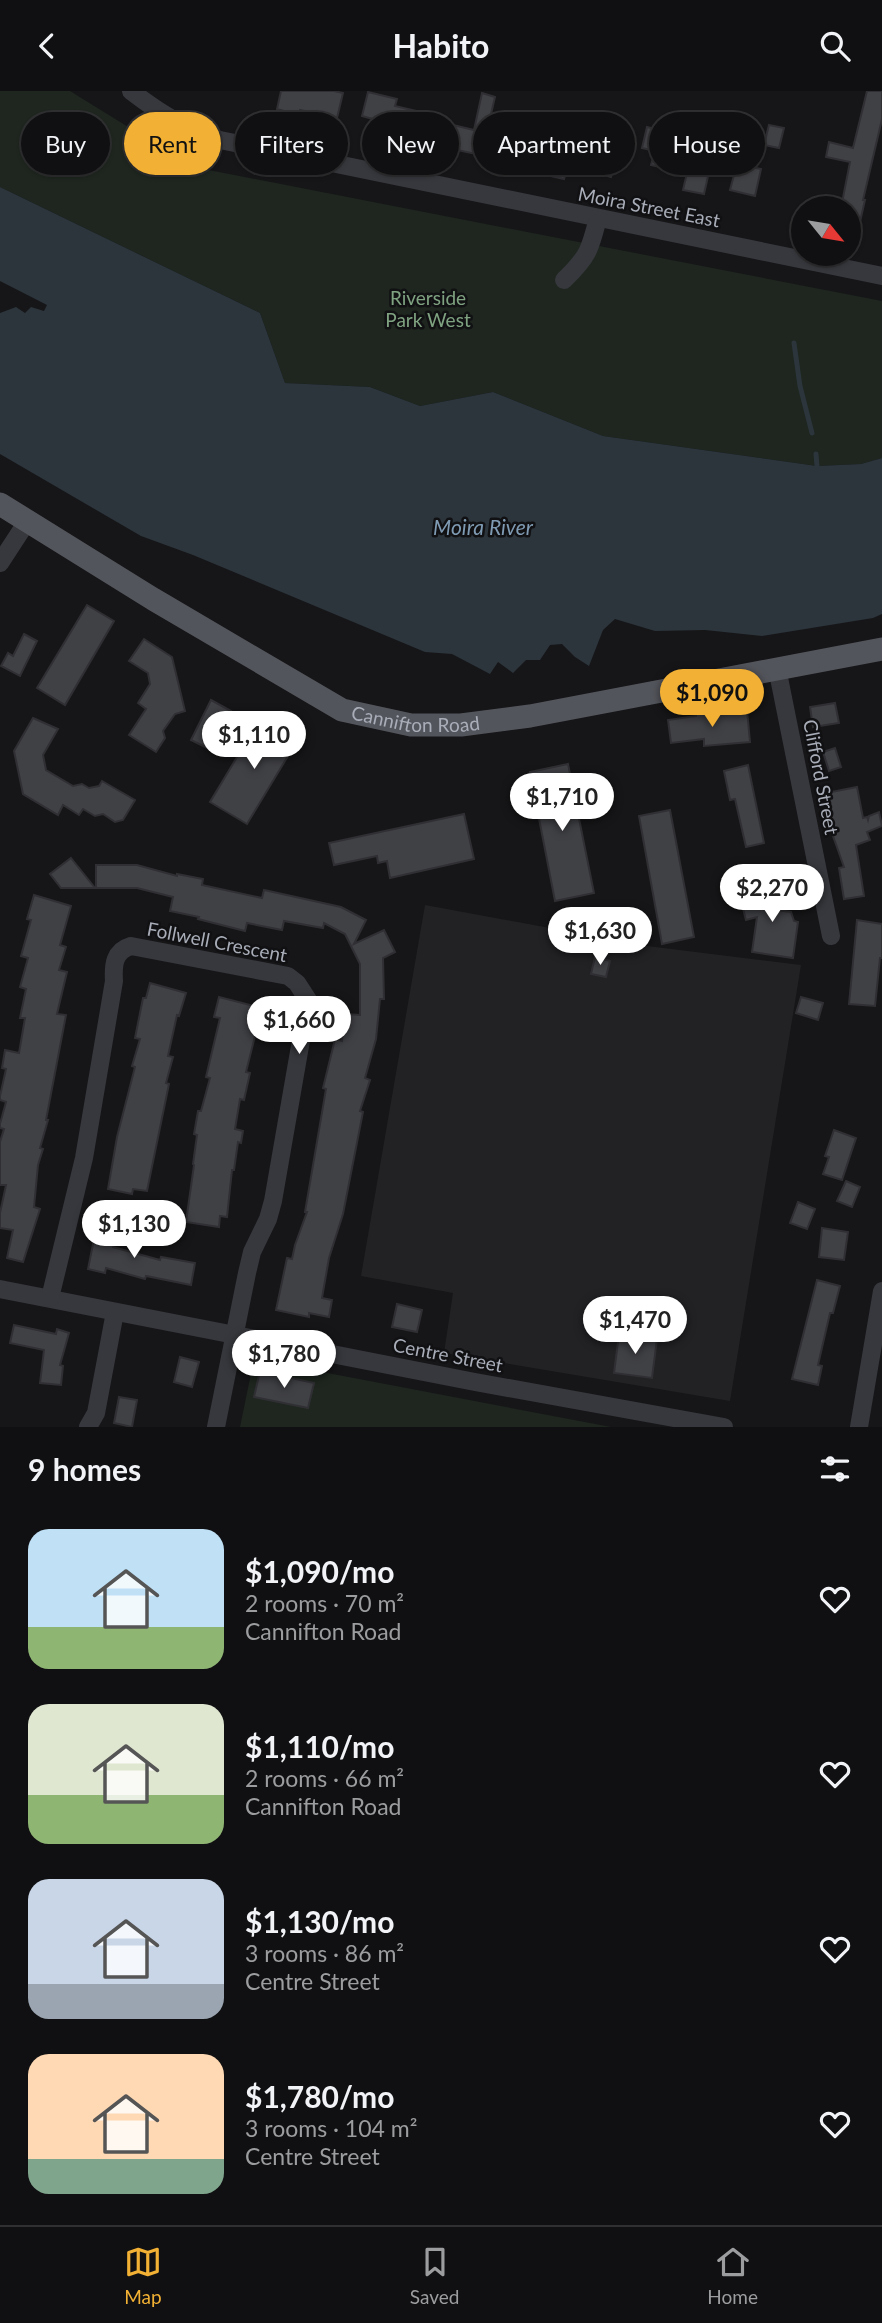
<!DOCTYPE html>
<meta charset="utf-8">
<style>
body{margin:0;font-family:Lato,sans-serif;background:#1e1e20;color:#f1f3f6;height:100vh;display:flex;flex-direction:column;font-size:26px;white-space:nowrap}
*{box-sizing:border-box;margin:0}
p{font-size:23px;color:#9c9d9f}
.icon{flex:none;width:38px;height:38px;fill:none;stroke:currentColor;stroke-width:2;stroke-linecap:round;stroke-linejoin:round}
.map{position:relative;height:1336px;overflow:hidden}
.panel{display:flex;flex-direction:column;background:#101012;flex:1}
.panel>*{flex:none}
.banner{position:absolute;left:21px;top:21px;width:840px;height:63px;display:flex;gap:14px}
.needle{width:46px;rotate:120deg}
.controls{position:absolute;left:791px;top:105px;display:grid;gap:14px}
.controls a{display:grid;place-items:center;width:70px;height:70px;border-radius:50%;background:#101012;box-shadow:0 2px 5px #0004,0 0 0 2px #303032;font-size:35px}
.price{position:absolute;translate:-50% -60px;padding:0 16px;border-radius:24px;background:#fff;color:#222;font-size:23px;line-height:46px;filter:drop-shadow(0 2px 4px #0008)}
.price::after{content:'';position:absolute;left:50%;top:42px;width:21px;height:16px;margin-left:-10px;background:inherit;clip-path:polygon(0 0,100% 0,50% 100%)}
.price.selected{background:#f2b134;color:#111}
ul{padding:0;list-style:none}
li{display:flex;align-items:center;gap:21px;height:175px;padding:0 28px}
li span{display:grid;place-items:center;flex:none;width:196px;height:140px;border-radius:21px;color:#555}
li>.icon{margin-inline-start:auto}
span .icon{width:84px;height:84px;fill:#fffc;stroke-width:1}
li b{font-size:30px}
h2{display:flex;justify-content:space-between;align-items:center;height:84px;padding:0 28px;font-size:30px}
.chip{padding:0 24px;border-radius:32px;background:#101012;box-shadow:0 2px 5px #0004,0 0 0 2px #303032;font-size:24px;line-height:63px}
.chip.selected{background:#f2b134;color:#111}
header{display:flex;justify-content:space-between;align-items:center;height:91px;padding:0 28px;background:#101012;font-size:32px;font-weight:700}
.tab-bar{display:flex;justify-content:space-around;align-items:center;height:98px;border-top:2px solid #303032;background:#101012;font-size:19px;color:#9c9d9f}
.tab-bar a{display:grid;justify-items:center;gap:4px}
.tab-bar .selected{color:#f2b134}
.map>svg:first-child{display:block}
</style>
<header><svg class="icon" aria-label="back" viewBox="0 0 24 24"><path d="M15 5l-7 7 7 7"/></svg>Habito<svg class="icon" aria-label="search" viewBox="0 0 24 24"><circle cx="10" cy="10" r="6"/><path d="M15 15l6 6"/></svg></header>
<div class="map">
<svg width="882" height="1336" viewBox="0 0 882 1336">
<rect width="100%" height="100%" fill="#161618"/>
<polygon fill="#222225" points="425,814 647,855 801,874 730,1310 444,1262 453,1202 361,1185"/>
<g fill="#1e261f">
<polygon points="0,0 70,0 193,76 882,210 882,367 861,373 817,375 603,345 493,301 420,315 370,296 285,292 260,222 0,96"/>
<polygon points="254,1268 611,1336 240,1336"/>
</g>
<polygon fill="#2c353c" points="0,96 260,222 285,292 370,296 420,315 493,301 603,345 817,375 861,373 882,367 882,523 873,527 762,545 705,539 655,540 615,528 603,539 589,575 575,566 562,553 550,554 540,569 526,569 513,582 498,571 490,583 452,563 425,561 193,464 141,445 0,363 0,222 16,216 25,222 31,216 44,220 47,214 0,190"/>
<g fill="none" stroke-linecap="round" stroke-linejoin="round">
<g stroke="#2c353c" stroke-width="5">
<polyline points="794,252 800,295 812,342"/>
<polyline points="816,363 817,375"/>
</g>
</g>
<g fill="#404145" stroke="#303034" stroke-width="2">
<polygon points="281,0 334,0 343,2 337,27 300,19 298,27 283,24 284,20 277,18"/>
<polygon points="867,0 882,0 882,28 863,109 865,109 854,157 849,156 849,117 841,117 850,71 826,66 829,51 853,57"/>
<polygon points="368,1 397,8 395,15 425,22 417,55 393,50 395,42 371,36 373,28 362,25"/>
<polygon points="482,2 495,6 487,40 573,63 564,88 546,84 549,72 525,66 523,73 448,57 453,34 474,39"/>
<polygon points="769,34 784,37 779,57 764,54"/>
<polygon points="647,36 679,44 675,63 711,72 704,103 683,99 687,82 651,74 655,60 642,57"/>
<polygon points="603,57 618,60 611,86 597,82"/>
<polygon points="737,73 761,78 755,105 730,99"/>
<polygon points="87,514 114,530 65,614 37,597"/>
<polygon points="24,543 37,550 20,585 1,575 8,562 13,565"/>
<polygon points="144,548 172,566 185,620 175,623 163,640 165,647 156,661 129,644 146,618 138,612 150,593 148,582 129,570"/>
<polygon points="211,609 231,620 211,659 191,649"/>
<polygon points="835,612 839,632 813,636 810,616"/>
<polygon points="747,619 750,651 704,655 704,648 671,652 668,629 696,625 696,623 729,623 729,621"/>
<polygon points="33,627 58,638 43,664 46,679 73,695 82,693 89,697 99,695 102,690 135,709 123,729 115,731 103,723 95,725 83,718 79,724 63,714 58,724 23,703 14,660"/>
<polygon points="260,628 297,650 247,733 210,711"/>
<polygon points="835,657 841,676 829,680 823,661"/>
<polygon points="568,673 594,802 555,810 530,681"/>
<polygon points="748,674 764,752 746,756 735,708 730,709 724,680"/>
<polygon points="857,696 863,727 867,726 868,729 869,725 879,721 882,735 867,741 870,749 856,754 864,805 844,808 839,777 844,776 833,745 826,702"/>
<polygon points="670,719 694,846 662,853 639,725"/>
<polygon points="464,723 474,768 390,787 387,770 378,772 377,765 334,774 329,752"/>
<polygon points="71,767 95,797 61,797 50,783"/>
<polygon points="96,774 137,774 177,785 177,783 203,788 202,794 262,807 264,799 341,816 366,829 354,853 384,839 395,861 383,867 384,908 380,908 376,948 365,987 370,989 360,1020 363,1021 343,1123 329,1167 322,1207 332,1209 329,1226 309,1222 309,1226 276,1219 287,1167 292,1168 295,1154 307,1121 305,1121 326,998 323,997 335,948 342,950 345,923 360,924 360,873 345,843 324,832 323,837 284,830 282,839 247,832 245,840 198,828 199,826 170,820 173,806 137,797 96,797"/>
<polygon points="785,797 790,816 776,819 791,821 794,830 798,831 793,867 752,861 757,826 746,829 741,810"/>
<polygon points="34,804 71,815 60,854 66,856 59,879 67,881 57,923 66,924 46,1029 48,1029 40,1057 43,1058 38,1074 34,1116 40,1118 23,1171 7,1167 13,1139 0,1137 0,1122 6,1094 0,1094 0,1051 4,1038 0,1037 0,1033 6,1011 0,1009 0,1005 6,978 2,977 5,959 19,962 25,927 20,927 26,898 20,896 28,867 21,865 31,829 27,828"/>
<polygon points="857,829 882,833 882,867 880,867 875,915 849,913"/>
<polygon points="595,866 610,870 606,886 591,883"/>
<polygon points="150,892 186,902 179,925 177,924 168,965 173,966 166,992 169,993 147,1100 133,1098 132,1103 108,1098 117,1046 135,976 132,975 140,948 135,947 143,907 146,907"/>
<polygon points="219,906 262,917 246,981 250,982 244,1009 240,1008 235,1038 243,1040 241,1052 238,1051 234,1079 232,1079 227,1126 220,1125 219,1136 186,1131 194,1074 193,1073 197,1044 194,1043 198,1020 201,1020 210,987 206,986 220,927 214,926"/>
<polygon points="801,906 823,912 818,929 796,922"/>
<polygon points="834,1039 856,1047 842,1089 823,1083 829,1066 825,1065"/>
<polygon points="846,1090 860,1096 852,1116 837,1110"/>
<polygon points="798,1111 815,1118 807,1138 790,1132"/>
<polygon points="101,1129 121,1137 113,1156 160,1169 161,1166 195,1172 191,1194 146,1185 145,1188 106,1177 105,1182 88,1178 94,1148"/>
<polygon points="822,1137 848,1141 844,1169 819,1166"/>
<polygon points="817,1189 840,1195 833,1222 830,1222 818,1274 822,1275 818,1294 792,1288"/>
<polygon points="397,1213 422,1219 417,1241 392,1236"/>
<polygon points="14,1234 56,1243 57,1238 69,1242 60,1274 63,1275 61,1294 40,1292 44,1259 10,1252"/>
<polygon points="619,1243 657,1248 652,1287 614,1282"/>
<polygon points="180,1266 199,1271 192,1296 174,1291"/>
<polygon points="260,1280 314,1292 308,1317 254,1306"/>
<polygon points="119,1306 137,1309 132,1336 114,1332"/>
</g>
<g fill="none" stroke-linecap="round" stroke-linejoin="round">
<g stroke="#37383d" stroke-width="18">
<path d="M131,0C161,23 184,37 220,49L882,185"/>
<path d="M564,189C588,166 590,159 598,127"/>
<polyline points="0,472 28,429"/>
<polyline points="777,577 831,845"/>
<polyline points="0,1198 475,1291 724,1336"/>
<path d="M50,1207L84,1067L114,890C113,874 114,860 131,855L288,885L297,892L308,909L273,1110L268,1128L252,1161L247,1182L216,1336"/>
<polyline points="88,1336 96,1322 115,1221"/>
<polyline points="859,1336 882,1200"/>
</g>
<path stroke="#53555c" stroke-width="23" id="s1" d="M0,413L153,508L342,619L411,634H461L530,625L882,558"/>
</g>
<g text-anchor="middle" stroke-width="5" stroke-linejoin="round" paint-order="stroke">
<g font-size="19" fill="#a8adb8" stroke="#111113">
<text transform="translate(649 116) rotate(11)" y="7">Moira Street East</text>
<text dy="7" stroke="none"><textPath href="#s1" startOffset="474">Cannifton Road</textPath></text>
<text transform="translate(821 686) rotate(79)" y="7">Clifford Street</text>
<text transform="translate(217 851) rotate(11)" y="7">Follwell Crescent</text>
<text transform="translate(448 1264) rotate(11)" y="7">Centre Street</text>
</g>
<g font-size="19" fill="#7fa381" stroke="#111113">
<text x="428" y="214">Riverside<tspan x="428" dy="22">Park West</tspan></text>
</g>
<g font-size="21" font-style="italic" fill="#7f9bb3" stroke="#111113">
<text x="483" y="444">Moira River</text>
</g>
</g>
</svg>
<div class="controls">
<a><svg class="needle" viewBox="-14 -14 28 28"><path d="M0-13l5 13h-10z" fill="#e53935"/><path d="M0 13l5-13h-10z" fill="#9c9d9f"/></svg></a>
</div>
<b class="price selected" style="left:712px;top:638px">$1,090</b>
<b class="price" style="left:254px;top:680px">$1,110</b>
<b class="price" style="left:562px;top:742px">$1,710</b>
<b class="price" style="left:772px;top:833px">$2,270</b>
<b class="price" style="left:600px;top:876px">$1,630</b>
<b class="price" style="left:299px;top:965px">$1,660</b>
<b class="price" style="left:134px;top:1169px">$1,130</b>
<b class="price" style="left:635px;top:1265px">$1,470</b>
<b class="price" style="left:284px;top:1299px">$1,780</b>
<div class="banner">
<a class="chip">Buy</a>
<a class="chip selected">Rent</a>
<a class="chip">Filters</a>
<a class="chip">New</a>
<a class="chip">Apartment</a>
<a class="chip">House</a>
</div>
</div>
<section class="panel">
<h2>9 homes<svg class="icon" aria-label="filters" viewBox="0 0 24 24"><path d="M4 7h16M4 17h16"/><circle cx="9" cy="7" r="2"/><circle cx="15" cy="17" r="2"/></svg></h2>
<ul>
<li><span style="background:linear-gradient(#bfe0f5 70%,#8fb573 0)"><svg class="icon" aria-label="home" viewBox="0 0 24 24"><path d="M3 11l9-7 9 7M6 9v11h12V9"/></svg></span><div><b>$1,090/mo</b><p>2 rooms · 70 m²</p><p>Cannifton Road</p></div><svg class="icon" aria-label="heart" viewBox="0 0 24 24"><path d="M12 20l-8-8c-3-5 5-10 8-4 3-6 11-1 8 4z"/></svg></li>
<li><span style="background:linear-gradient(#dfe7d0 65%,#8fb573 0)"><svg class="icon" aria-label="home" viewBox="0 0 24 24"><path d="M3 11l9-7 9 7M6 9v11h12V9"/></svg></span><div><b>$1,110/mo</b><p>2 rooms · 66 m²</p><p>Cannifton Road</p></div><svg class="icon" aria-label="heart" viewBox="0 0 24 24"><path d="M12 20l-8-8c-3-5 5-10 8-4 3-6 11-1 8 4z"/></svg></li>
<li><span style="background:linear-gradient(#c9d6e8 75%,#9aa5b1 0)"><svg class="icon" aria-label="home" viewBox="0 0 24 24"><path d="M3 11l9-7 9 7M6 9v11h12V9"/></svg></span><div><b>$1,130/mo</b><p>3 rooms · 86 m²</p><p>Centre Street</p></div><svg class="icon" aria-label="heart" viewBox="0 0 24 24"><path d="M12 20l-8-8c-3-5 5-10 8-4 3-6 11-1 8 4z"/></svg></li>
<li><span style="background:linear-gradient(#ffd9b3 75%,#7fa58c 0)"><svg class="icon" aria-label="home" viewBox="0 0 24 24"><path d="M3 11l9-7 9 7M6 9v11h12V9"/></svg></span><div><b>$1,780/mo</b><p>3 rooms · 104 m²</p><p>Centre Street</p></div><svg class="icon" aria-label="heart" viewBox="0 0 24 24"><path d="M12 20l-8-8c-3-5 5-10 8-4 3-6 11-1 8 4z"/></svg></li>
</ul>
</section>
<nav class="tab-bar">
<a class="selected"><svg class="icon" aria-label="map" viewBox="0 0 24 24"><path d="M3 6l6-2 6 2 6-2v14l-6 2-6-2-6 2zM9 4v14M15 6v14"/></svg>Map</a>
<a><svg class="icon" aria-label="saved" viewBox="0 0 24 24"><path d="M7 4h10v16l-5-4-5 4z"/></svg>Saved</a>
<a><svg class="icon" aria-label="home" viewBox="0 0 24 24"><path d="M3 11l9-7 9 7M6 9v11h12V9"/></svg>Home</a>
</nav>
